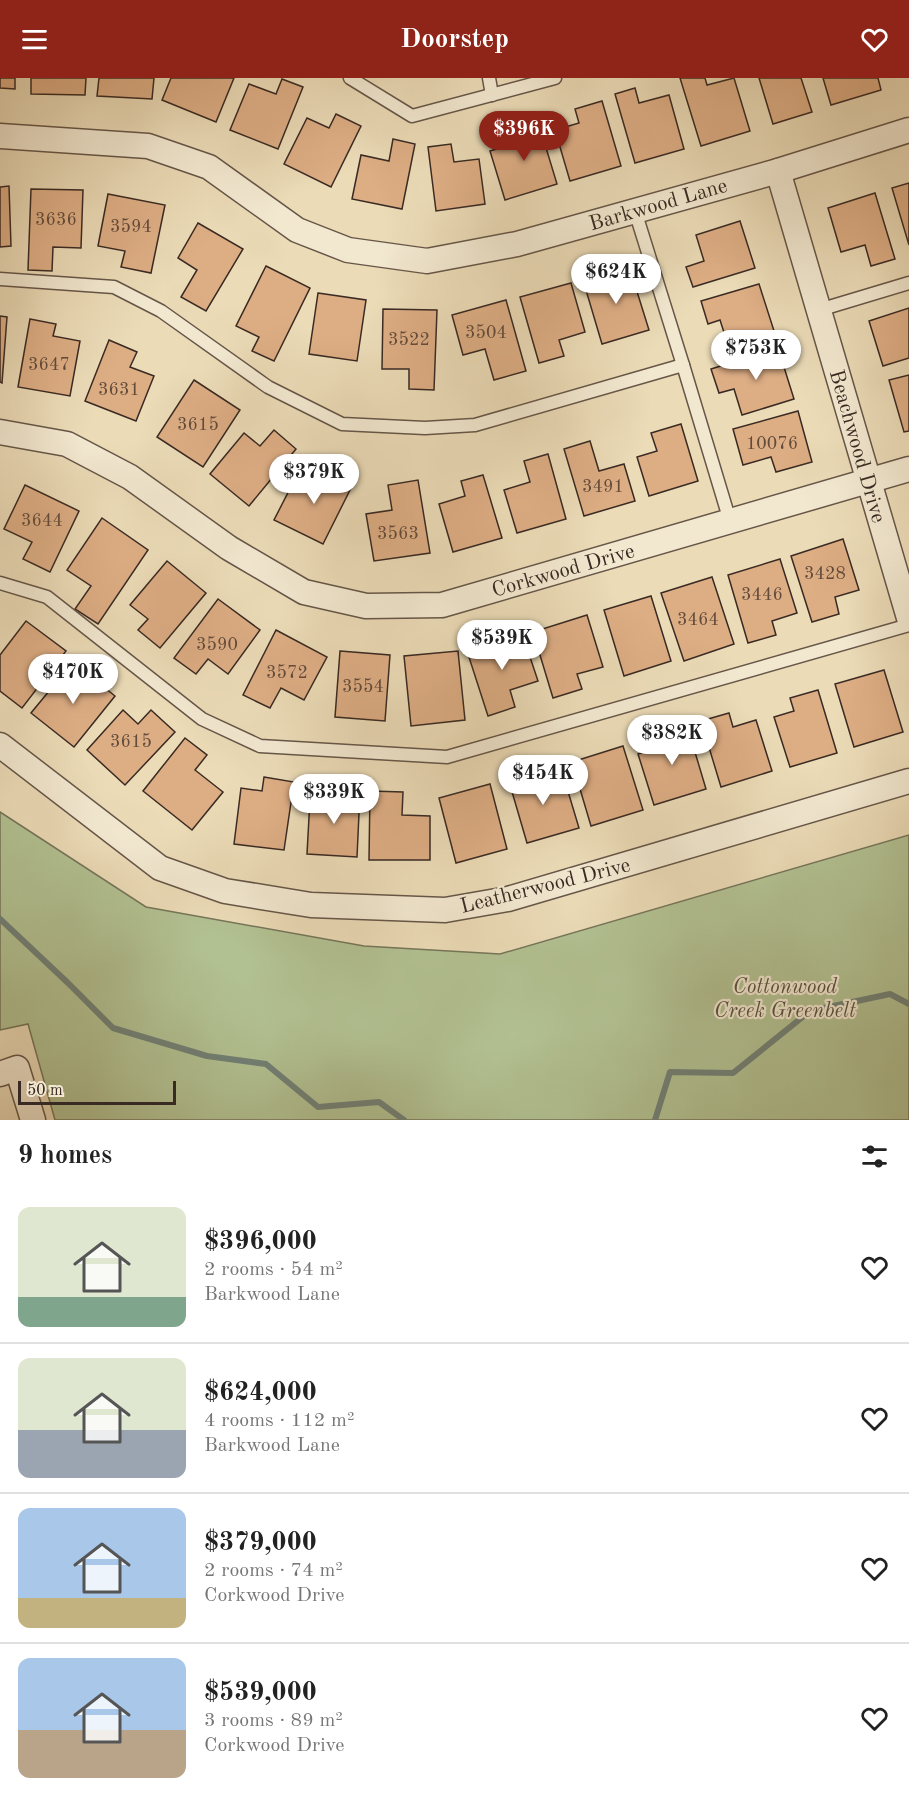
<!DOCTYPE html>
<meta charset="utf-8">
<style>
body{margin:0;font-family:"Old Standard TT",serif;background:#f2f2f2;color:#222;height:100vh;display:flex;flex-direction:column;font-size:22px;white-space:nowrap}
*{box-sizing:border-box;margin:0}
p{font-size:20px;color:#767676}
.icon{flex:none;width:33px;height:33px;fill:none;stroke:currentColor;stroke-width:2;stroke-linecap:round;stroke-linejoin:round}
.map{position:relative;height:1042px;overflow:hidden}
.sheet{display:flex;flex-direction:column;background:#fff;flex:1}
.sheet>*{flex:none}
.scale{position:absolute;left:18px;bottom:15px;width:158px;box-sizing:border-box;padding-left:6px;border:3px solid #392a23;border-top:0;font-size:16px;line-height:21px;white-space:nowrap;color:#392a23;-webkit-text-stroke:4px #f2e8d0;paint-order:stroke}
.price{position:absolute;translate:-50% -51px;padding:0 14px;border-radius:21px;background:#fff;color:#222;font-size:20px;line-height:39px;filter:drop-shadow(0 2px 3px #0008)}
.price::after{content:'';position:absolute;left:50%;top:36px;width:18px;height:14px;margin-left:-9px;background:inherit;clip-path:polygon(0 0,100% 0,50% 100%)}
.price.on{background:#8f2418;color:#fff}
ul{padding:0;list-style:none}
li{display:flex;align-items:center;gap:18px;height:150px;padding:0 18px}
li+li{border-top:2px solid #e0e0e0}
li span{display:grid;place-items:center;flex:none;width:168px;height:120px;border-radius:12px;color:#555}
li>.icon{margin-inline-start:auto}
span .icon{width:72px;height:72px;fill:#fffc;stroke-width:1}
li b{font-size:26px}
h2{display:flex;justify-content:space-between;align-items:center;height:72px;padding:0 18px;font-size:26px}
header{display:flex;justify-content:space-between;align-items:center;height:78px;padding:0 18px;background:#8f2418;color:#fff;font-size:27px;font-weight:800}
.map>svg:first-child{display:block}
</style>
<header><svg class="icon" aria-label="menu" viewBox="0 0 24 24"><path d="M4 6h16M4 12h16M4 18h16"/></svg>Doorstep<svg class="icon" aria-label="heart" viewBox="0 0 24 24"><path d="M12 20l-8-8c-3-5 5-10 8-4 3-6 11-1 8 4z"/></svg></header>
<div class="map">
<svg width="909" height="1042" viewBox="0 0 909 1042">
<rect width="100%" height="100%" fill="#ebdbb7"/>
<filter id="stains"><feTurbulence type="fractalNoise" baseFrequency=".00333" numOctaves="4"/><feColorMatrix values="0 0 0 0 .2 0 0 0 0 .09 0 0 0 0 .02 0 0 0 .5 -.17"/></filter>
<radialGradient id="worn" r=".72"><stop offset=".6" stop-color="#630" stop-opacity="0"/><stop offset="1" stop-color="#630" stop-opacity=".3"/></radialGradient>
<polygon fill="#b2c192" stroke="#76765a" stroke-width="1.5" points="0,734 146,829 364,868 500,876 909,757 909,1042 55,1042 28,946 0,952"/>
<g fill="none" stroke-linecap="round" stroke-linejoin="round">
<g stroke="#728176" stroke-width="6">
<polyline points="0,841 68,905 113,950 207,978 266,986 318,1029 379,1024 404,1042"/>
<polyline points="655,1042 670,994 733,995 810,933 890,916 909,926"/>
</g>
</g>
<g fill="#ddad84" stroke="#392a23" stroke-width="1.5">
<polygon points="0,0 15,0 15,11 0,10"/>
<polygon points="31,0 86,0 85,17 31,16"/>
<polygon points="99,0 154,0 152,21 97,18"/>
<polygon points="171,0 234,0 216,44 162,22"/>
<polygon points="680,0 705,0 707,7 734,0 750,53 701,68"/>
<polygon points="759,0 801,0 812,34 773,46"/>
<polygon points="823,0 878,0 881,12 831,27"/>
<polygon points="282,1 303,9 278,71 230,52 249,6 276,16"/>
<polygon points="635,10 639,25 669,17 684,71 635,85 615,16"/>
<polygon points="602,23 621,88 570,103 555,52 579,45 575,31"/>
<polygon points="336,36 361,48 331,109 284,86 307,40 329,50"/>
<polygon points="537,40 557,106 505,122 490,73 515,65 510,49"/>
<polygon points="393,61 415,66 402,131 352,121 361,77 389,83"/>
<polygon points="451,66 454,84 479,81 485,126 436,133 428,69"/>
<polygon points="909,105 909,167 892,110"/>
<polygon points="9,108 11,168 0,169 0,109"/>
<polygon points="31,111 83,112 81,170 53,169 52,193 28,192"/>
<polygon points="875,115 895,181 871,188 865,167 841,174 828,130"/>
<polygon points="108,116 165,127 151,195 121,189 125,173 98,168"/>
<polygon points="740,143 755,190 693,209 686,189 704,183 696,157"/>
<polygon points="198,145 243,171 206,233 181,219 197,192 178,180"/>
<polygon points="266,188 310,210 274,283 252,273 259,259 236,248"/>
<polygon points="629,188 649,252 602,266 583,202"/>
<polygon points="571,205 585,254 559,262 564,278 539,285 520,219"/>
<polygon points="759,206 775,256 729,270 720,242 708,246 701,223"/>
<polygon points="318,215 366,222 357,283 309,276"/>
<polygon points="506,222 526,293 494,302 485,271 463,277 452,237"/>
<polygon points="909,230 909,280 883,288 869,243"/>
<polygon points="383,231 437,232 434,312 409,311 409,291 382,291"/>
<polygon points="0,238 7,239 2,305 0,304"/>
<polygon points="30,241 56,246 53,258 80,263 70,318 18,309"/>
<polygon points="109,262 137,274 130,289 154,298 136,343 85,323"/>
<polygon points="778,270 794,321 742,337 734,311 719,315 711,291"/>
<polygon points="909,297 909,353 904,354 889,302"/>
<polygon points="194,302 240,332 203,389 157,359"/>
<polygon points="798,333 812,384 776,394 771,379 743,387 733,351"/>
<polygon points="681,346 698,403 649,418 637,379 657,373 651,355"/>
<polygon points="274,352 296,371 249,428 210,396 244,355 260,368"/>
<polygon points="590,363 599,393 624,386 635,423 584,438 564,371"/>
<polygon points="548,376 566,441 517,455 504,412 530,404 524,383"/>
<polygon points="325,392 353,406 323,466 274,442 298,395 318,405"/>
<polygon points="483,397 502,460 453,474 439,426 465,418 461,403"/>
<polygon points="418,402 430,475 374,483 366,436 392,432 388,407"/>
<polygon points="25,407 79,433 50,494 23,481 32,464 4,451"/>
<polygon points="102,440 148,472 98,546 75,531 91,508 67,492"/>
<polygon points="843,461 859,512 835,519 839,536 812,544 791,478"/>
<polygon points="780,481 797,535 772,543 776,557 748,565 728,497"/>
<polygon points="167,483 206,515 160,570 138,552 148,541 130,527"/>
<polygon points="712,499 734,566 684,583 661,515"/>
<polygon points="651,518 671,583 624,598 604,532"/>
<polygon points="218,521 260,552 228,596 208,581 196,596 174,580"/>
<polygon points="587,537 603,589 577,596 582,611 553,620 533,554"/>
<polygon points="26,543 66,573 22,630 0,613 0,577"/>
<polygon points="276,552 327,579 304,622 281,610 270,630 243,617"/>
<polygon points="522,555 538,603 510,612 515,629 488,638 467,573"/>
<polygon points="340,573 390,577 385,643 335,639"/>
<polygon points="458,573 465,642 411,648 404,578"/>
<polygon points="73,584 115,618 74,669 31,635"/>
<polygon points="884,592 903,654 854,669 835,606"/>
<polygon points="818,612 837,675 790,689 774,639 794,633 790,620"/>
<polygon points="123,632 138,646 151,632 175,654 125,707 87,672"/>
<polygon points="729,635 733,649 756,642 772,693 721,709 701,643"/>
<polygon points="686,644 706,711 654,727 638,676 663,668 659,652"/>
<polygon points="185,660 207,677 195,692 223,714 192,752 143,713"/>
<polygon points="623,668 643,732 591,748 572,684"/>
<polygon points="536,692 541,707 564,700 579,750 527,765 508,700"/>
<polygon points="264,699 294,704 284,772 234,766 241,710 262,713"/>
<polygon points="490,706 507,771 456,785 439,720"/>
<polygon points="332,713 360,714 357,779 307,776 310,721 331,722"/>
<polygon points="370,713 403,714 402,737 430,738 430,782 369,782"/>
</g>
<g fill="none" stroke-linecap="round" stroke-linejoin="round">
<defs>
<g id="service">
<polyline points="350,0 412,38 555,0"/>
<polyline points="489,0 492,17"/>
<polyline points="635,133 683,287 730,443"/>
<polyline points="0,201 114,209 161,233 268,309 342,346 425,350 475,347 683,287"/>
<polyline points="819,232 909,205"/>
<polyline points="0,505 47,519 202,641 260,668 447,679 909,547"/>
</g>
<g id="minor">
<polyline points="0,58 148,68 209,89 297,152 348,172 427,183 517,166 778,93 909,52"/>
<polyline points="778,93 909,540"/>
<polyline points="0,354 67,366 130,399 229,470 304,514 366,528 442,527 909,391"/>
<polyline points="0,667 160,790 225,813 311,827 445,832 508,821 909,703"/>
<polyline points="0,996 17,990 33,1042"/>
</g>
</defs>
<use href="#service" stroke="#665648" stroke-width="15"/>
<use href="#minor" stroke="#665648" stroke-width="27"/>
<use href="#service" stroke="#f2e8d0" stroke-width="12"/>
<use href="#minor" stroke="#f2e8d0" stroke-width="24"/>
</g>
<g text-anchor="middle" stroke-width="4.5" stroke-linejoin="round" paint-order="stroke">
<g font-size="18" fill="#624b3b">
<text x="56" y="147">3636</text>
<text x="131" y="154">3594</text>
<text x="486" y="260">3504</text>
<text x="409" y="267">3522</text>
<text x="49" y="292">3647</text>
<text x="119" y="317">3631</text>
<text x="198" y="352">3615</text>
<text x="772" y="371">10076</text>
<text x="603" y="414">3491</text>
<text x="42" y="448">3644</text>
<text x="398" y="461">3563</text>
<text x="825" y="501">3428</text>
<text x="762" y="522">3446</text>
<text x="698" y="547">3464</text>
<text x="217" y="572">3590</text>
<text x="287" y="600">3572</text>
<text x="363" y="614">3554</text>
<text x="131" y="669">3615</text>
</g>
<g font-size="21" fill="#392a23" stroke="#f2e8d0">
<text transform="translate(658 126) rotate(-16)" y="7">Barkwood Lane</text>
<text transform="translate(858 368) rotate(74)" y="7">Beachwood Drive</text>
<text transform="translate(563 492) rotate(-16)" y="7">Corkwood Drive</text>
<text transform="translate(545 807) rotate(-14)" y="7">Leatherwood Drive</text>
</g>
<g font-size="21" font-style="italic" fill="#57503f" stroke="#f2e8d0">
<text x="785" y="915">Cottonwood<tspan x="785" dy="24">Creek Greenbelt</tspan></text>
</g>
</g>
<rect width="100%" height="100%" filter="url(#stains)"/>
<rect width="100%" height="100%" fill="url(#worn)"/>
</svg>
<div class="scale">50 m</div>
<b class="price on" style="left:524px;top:84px">$396K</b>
<b class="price" style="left:616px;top:227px">$624K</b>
<b class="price" style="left:756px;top:303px">$753K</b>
<b class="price" style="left:314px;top:427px">$379K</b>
<b class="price" style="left:502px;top:593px">$539K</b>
<b class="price" style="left:73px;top:627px">$470K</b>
<b class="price" style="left:672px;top:688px">$382K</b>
<b class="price" style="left:543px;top:728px">$454K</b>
<b class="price" style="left:334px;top:747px">$339K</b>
</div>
<section class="sheet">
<h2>9 homes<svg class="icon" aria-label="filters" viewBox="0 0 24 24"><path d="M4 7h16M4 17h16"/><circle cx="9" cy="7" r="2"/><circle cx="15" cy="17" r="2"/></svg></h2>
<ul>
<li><span style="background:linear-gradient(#dfe7d0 75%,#7fa58c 0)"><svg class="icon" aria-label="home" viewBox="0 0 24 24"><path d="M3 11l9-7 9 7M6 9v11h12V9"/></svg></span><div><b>$396,000</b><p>2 rooms · 54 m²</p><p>Barkwood Lane</p></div><svg class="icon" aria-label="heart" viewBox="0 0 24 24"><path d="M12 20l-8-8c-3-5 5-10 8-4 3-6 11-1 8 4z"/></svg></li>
<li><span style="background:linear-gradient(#dfe7d0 60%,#9aa5b1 0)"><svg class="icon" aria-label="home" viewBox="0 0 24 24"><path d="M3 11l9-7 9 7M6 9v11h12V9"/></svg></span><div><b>$624,000</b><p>4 rooms · 112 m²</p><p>Barkwood Lane</p></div><svg class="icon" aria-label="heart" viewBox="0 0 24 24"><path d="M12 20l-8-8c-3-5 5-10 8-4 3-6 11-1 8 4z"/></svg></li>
<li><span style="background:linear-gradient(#a9c7e8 75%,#c2b280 0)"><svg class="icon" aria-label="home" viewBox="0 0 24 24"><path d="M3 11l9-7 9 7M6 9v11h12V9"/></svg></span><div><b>$379,000</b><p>2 rooms · 74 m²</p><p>Corkwood Drive</p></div><svg class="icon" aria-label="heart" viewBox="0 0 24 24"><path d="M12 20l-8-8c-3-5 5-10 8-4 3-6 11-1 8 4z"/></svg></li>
<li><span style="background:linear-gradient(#a9c7e8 60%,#b9a48a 0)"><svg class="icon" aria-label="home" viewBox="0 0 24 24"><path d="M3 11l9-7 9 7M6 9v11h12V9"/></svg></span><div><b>$539,000</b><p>3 rooms · 89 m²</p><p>Corkwood Drive</p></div><svg class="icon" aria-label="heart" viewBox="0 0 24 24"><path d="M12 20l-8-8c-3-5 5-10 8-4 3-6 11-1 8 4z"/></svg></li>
</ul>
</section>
